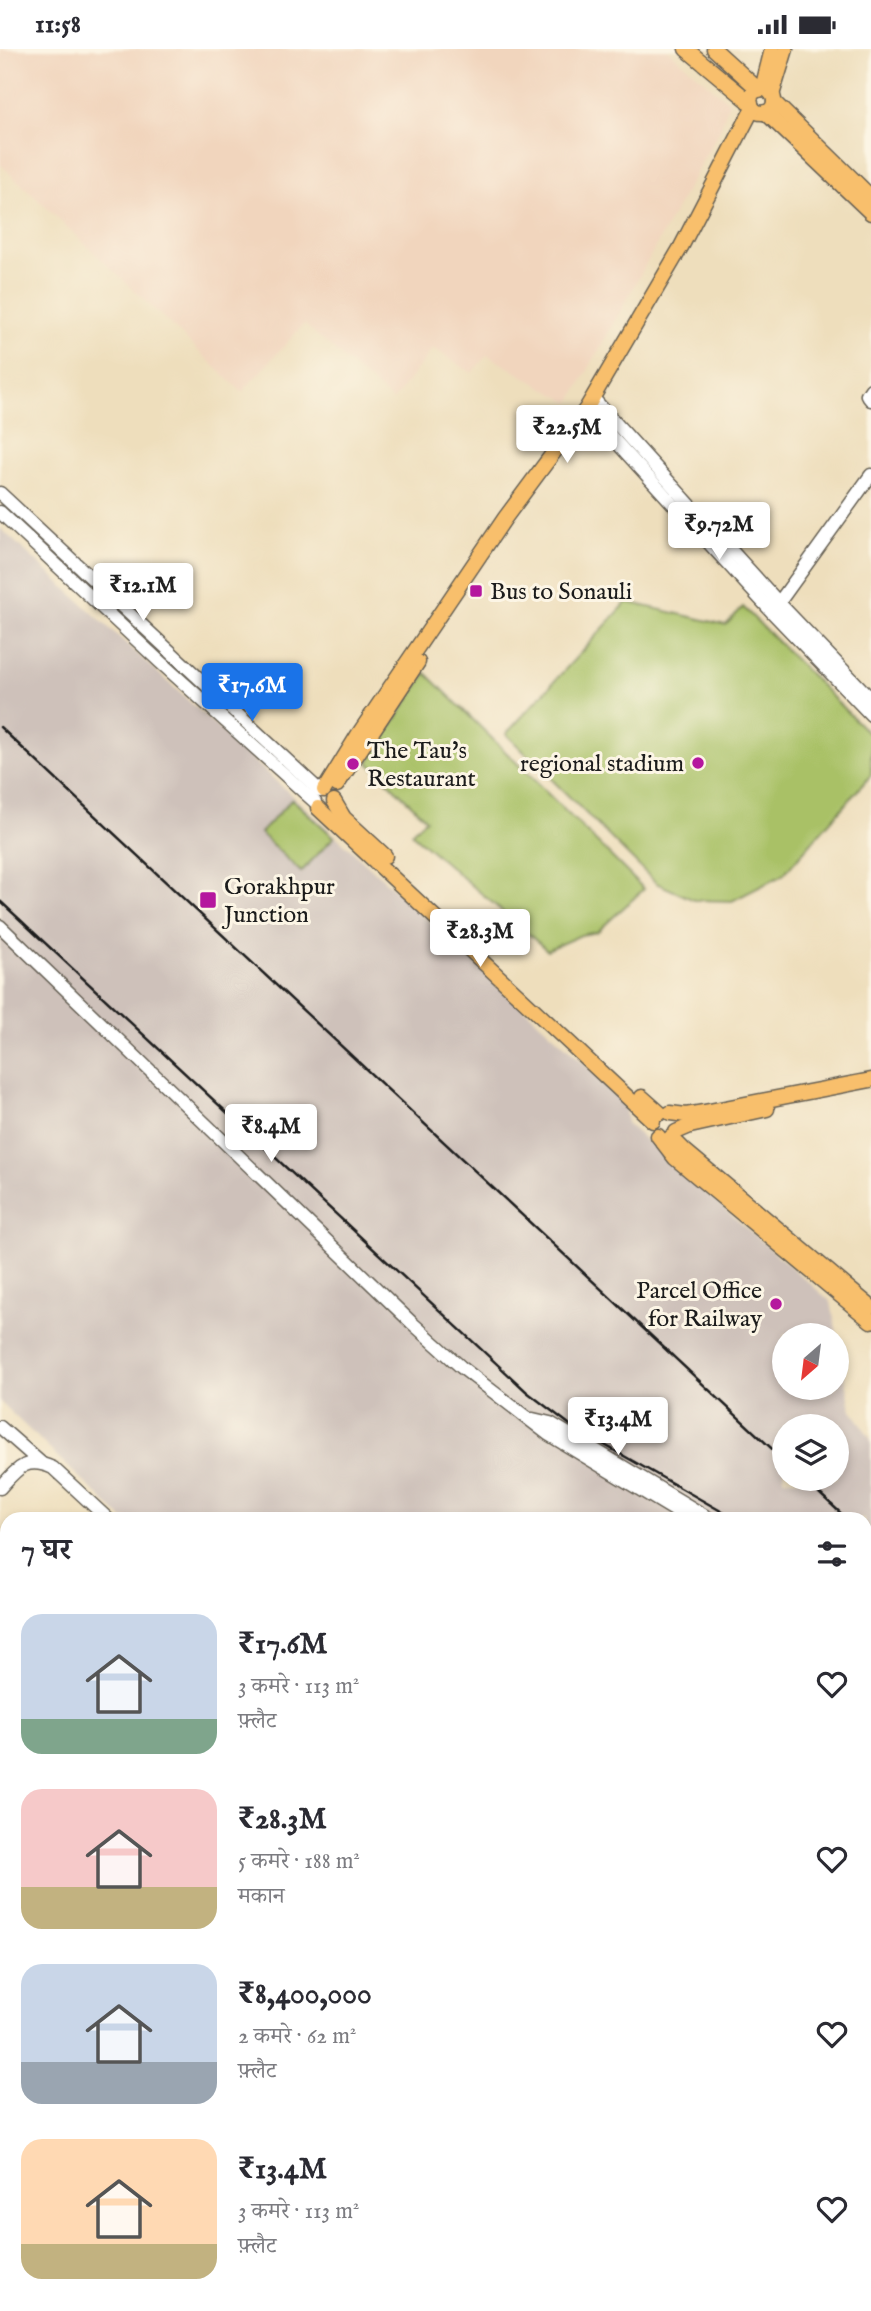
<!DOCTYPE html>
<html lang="hi">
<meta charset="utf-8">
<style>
body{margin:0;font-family:"IM FELL English","Noto Serif Devanagari",serif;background:#f2f2f3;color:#2b2b33;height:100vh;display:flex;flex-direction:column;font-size:26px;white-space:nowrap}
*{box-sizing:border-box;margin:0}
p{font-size:23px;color:#7c7c81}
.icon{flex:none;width:38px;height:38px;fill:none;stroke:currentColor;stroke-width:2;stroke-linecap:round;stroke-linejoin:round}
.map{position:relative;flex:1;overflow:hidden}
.drawer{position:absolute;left:0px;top:1463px;width:872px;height:800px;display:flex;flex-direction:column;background:#fff;border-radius:21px 21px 0 0;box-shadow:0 4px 10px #0003}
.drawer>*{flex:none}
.needle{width:46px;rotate:208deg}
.tools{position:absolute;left:772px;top:1274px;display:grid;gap:14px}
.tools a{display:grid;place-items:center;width:77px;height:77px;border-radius:50%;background:#fff;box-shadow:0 4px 10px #0003;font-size:35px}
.price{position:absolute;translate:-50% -60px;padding:0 16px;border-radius:7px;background:#fff;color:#222;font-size:23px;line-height:46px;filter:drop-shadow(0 2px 4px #0008)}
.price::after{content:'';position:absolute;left:50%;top:42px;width:21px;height:16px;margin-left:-10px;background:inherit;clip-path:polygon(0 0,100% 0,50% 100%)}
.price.current{background:#1a73e8;color:#fff}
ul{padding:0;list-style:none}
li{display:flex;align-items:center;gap:21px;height:175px;padding:0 21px}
li span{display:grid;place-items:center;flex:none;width:196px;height:140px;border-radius:21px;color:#555}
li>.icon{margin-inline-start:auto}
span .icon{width:84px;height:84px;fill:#fffc;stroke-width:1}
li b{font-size:30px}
h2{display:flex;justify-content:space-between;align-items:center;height:84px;padding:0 21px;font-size:30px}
.status{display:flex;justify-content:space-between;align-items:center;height:49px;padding:0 35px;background:#fff;direction:ltr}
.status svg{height:19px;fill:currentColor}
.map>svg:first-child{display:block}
</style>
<div class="status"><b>11:58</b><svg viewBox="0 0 49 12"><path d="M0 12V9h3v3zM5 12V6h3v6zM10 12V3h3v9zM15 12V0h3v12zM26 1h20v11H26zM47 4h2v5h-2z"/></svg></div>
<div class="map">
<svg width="871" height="2262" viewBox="0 0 871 2262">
<rect width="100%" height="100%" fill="#fcf5e5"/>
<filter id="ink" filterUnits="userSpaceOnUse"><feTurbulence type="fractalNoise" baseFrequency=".0143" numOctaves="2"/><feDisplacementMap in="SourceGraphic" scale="14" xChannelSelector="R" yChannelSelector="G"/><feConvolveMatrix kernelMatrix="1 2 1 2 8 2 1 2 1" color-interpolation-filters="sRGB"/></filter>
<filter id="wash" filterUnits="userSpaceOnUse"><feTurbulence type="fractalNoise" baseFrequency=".00686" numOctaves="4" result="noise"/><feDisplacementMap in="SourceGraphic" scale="28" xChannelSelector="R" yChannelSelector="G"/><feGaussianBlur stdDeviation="1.57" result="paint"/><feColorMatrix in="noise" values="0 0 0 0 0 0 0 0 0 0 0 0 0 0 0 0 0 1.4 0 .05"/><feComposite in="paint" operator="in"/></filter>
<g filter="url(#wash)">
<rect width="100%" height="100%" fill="#eedebc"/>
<polygon fill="#f1d5bd" points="0,0 667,0 729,53 721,78 570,354 487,306 472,324 433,299 393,352 304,275 242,343 0,115"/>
<path fill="#cec1ba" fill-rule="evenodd" d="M0,479L624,1051L627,1075L831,1253L851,1359L871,1391V1719L865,1721L864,1470H123L0,1353ZM784,1286H836V1339H784ZM784,1377H836V1430H784Z"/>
<g fill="#a9c166" stroke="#626e41" stroke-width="2">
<polygon points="627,553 726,576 743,558 871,687 871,726 783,826 732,852 694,851 656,834 506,685"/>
<polygon points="426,624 644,840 597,883 581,886 547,901 411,784 426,770 368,713"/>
<polygon points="292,750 334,788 301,823 260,784"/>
<polygon points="622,2256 725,2256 718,2262 617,2262"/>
</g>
</g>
<g filter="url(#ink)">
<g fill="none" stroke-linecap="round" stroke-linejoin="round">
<defs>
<g id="minor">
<polyline points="871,340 867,346 871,351"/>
<polyline points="593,349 779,554 871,650"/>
<polyline points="586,360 772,563 871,666"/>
<polyline points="0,444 320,742"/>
<polyline points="0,463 159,612 315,753"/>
<polyline points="775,559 871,426"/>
<polyline points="0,877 411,1273 461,1318 548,1385 689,1470"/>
<polyline points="533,1370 550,1374 710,1470"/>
<polyline points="0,1378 41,1414"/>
<path d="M0,1439C18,1419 26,1407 53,1419L108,1470"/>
<polyline points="0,1544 7,1551"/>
<polyline points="864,1565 871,1569"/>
<polyline points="864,1576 871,1580"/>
<polyline points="0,1612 7,1604"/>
<polyline points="0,1672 7,1665"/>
<polyline points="864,1694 871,1691"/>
<polyline points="864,1711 871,1709"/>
<polyline points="0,1765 7,1757"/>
<polyline points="0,1788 3,1791 0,1795"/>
</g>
<g id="major">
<polyline points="686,0 751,54"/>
<polyline points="714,0 759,41"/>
<polyline points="762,40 772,0"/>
<circle cx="762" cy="52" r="12"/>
<polyline points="772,46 786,0"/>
<polyline points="774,53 871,148"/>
<polyline points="765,63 871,164"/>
<polyline points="337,736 418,613"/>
<polyline points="324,741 358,686 505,469 586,360 681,198 753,59"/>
<polyline points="334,752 344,769 385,807"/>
<polyline points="318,759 653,1072"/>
<polyline points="642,1048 660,1064"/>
<polyline points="670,1064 686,1066 704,1063 871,1031"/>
<polyline points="676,1083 690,1077 767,1060"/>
<polyline points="658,1087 675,1109 871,1272"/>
<polyline points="671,1088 684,1101 871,1258"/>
<polyline points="864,1742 871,1741"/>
<polyline points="0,1961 7,1960"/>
<polyline points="0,1973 7,1971"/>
</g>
</defs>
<use href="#minor" stroke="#666054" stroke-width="15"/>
<use href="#major" stroke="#666054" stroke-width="17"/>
<use href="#minor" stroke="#fff" stroke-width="12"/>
<use href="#major" stroke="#f8bf6c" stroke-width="14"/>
<g stroke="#1c1c1c" stroke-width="2.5">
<polyline points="0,678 784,1411"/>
<polyline points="0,852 527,1343 573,1378 735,1470"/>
<polyline points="804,1430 847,1470"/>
<polyline points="864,1494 871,1500"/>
<polyline points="864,1531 871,1534"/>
</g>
</g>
</g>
<g fill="#b5179e" stroke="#fcf5e5" stroke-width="2.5">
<rect x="469" y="535" width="14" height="14" rx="3.5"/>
<circle cx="698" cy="714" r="7"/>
<circle cx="353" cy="715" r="7"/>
<rect x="199" y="842" width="18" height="18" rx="3.5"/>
<circle cx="776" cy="1255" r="7"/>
</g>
<g text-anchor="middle" stroke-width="6" stroke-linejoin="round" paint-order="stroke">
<g font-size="24" fill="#1c1c1c" stroke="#fcf5e5" text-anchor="start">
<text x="490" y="550">Bus to Sonauli</text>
<text x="367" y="709">The Tau's<tspan x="367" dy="28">Restaurant</tspan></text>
<text x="684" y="722" text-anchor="end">regional stadium</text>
<text x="224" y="845">Gorakhpur<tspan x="224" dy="28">Junction</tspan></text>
<text x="762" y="1249" text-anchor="end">Parcel Office<tspan x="762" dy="28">for Railway</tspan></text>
</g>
</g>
</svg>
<div class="tools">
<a><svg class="needle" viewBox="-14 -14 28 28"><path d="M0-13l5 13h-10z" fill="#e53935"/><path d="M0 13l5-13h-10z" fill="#7c7c81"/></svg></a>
<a><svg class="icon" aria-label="layers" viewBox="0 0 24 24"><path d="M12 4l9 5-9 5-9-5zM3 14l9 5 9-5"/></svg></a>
</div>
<b class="price" style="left:567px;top:416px">₹22.5M</b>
<b class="price" style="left:719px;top:513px">₹9.72M</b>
<b class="price" style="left:143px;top:574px">₹12.1M</b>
<b class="price current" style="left:252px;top:674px">₹17.6M</b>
<b class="price" style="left:480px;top:920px">₹28.3M</b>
<b class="price" style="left:271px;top:1115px">₹8.4M</b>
<b class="price" style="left:618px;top:1408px">₹13.4M</b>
<section class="drawer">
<h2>7 घर<svg class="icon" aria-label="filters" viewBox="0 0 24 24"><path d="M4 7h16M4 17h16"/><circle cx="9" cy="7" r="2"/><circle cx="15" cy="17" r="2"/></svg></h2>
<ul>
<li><span style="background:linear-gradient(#c9d6e8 75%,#7fa58c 0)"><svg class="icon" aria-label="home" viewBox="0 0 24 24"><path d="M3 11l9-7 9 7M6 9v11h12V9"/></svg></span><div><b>₹17.6M</b><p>3 कमरे · 113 m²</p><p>फ़्लैट</p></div><svg class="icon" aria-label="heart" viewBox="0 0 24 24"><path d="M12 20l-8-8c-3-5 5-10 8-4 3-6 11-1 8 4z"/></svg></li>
<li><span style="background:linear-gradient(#f6c9c9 70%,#c2b280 0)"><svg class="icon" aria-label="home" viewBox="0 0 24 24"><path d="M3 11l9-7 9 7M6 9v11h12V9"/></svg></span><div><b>₹28.3M</b><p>5 कमरे · 188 m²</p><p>मकान</p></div><svg class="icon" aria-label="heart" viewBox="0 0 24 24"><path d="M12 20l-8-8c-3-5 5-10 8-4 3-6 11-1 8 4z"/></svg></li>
<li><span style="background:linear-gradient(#c9d6e8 70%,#9aa5b1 0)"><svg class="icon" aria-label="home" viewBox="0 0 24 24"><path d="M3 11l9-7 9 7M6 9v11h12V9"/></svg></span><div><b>₹8,400,000</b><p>2 कमरे · 62 m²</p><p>फ़्लैट</p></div><svg class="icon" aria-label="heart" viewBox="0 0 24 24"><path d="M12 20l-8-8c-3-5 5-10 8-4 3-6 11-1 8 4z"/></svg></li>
<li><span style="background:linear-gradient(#ffd9b3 75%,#c2b280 0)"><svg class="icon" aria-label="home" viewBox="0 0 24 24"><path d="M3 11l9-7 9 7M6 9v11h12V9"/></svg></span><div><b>₹13.4M</b><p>3 कमरे · 113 m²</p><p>फ़्लैट</p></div><svg class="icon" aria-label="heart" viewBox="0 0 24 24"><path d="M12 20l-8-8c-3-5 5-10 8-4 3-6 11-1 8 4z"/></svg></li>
</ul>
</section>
</div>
